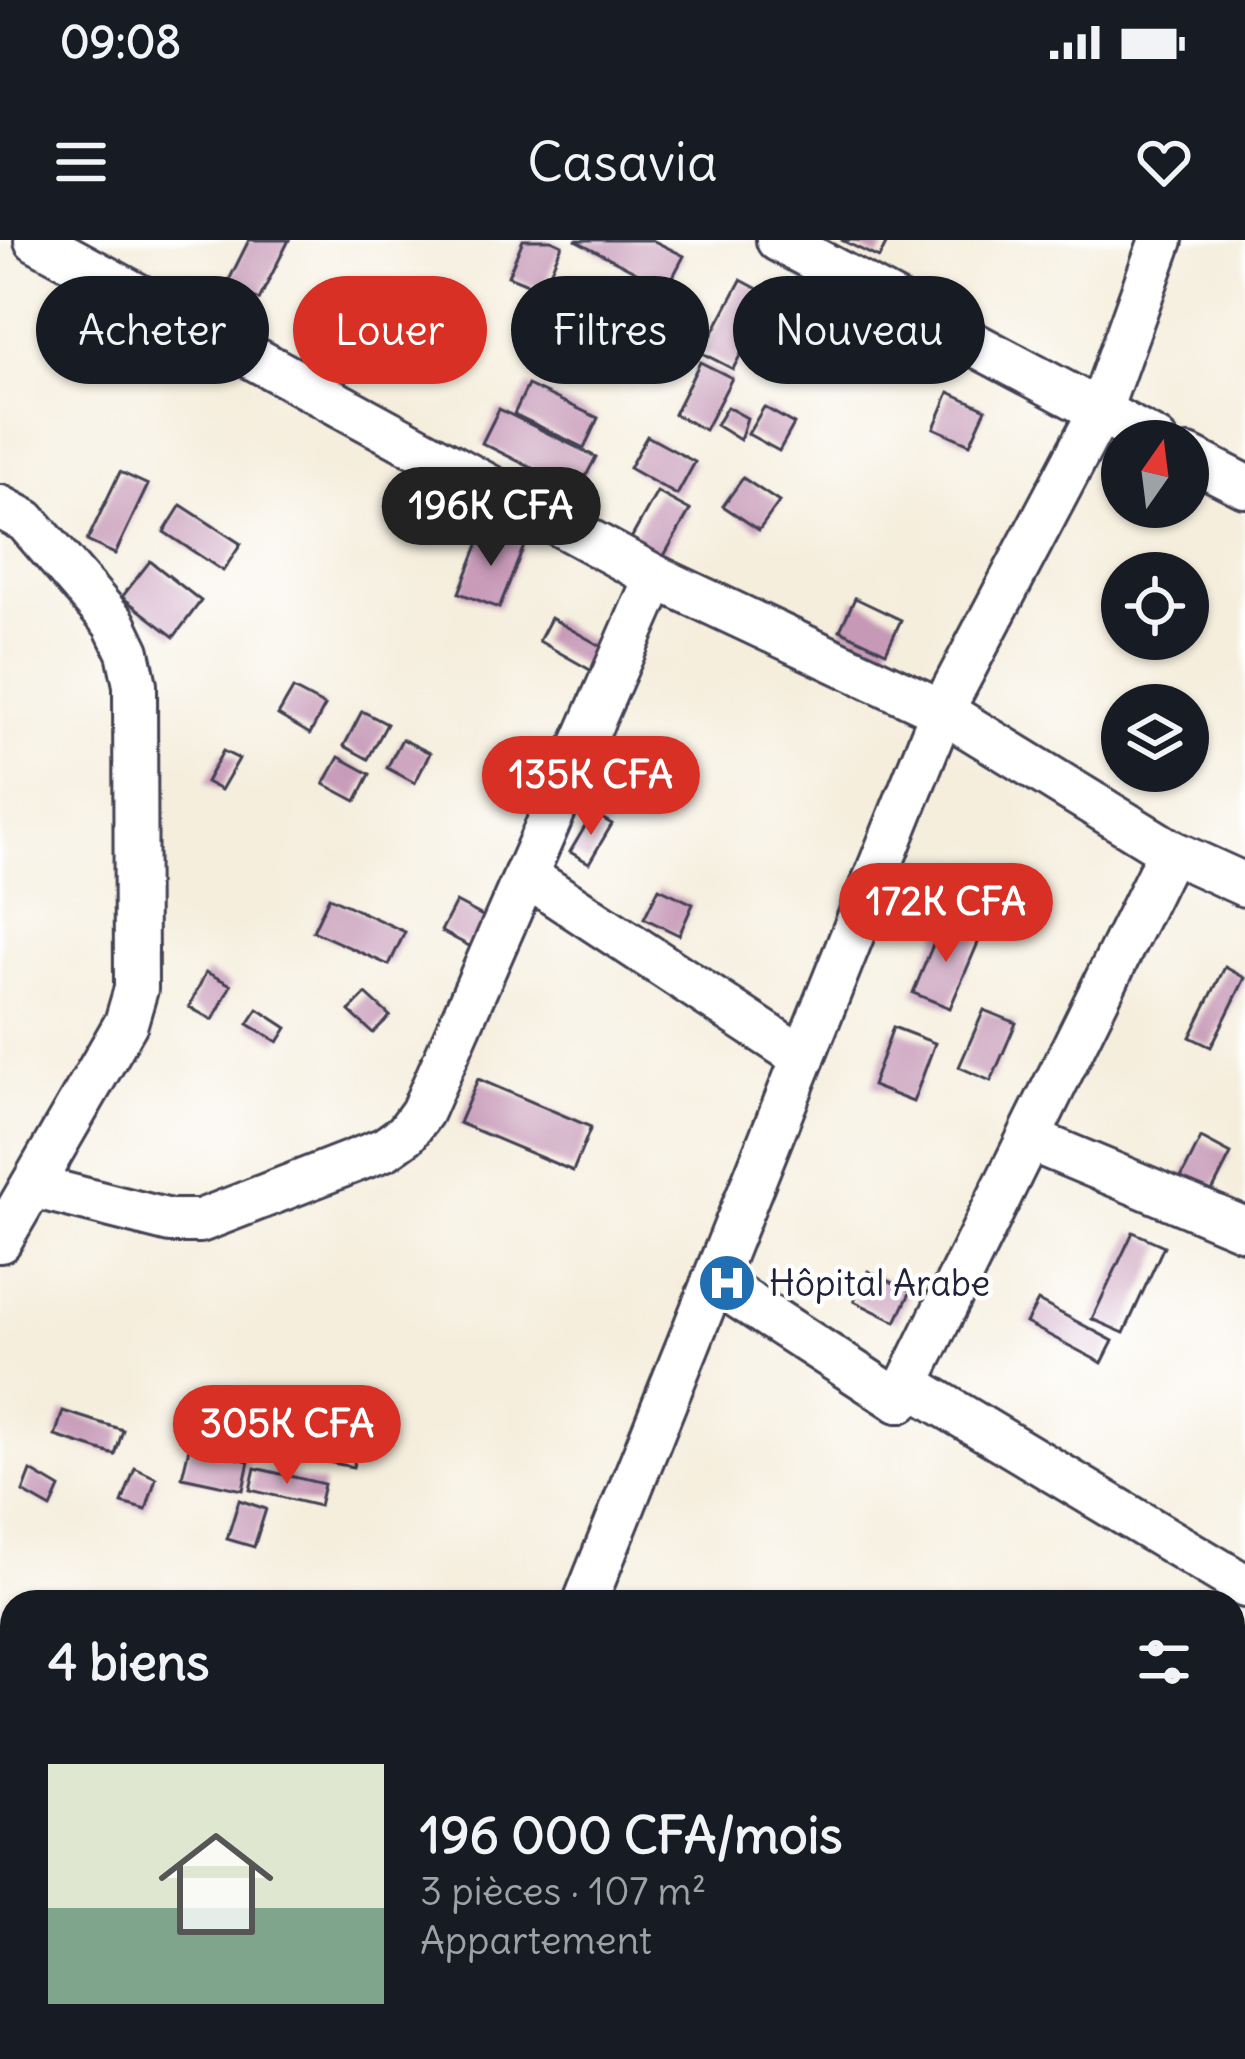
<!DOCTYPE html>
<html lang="fr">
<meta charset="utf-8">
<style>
body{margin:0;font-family:Delius,sans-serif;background:#242831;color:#f1f3f6;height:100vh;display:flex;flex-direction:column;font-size:45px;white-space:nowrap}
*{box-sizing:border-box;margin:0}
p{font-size:39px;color:#9ea1a6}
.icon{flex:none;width:66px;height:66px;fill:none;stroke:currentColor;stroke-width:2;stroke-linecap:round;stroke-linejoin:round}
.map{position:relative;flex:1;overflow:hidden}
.panel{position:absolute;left:0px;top:1350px;width:1245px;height:471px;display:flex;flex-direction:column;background:#171b24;border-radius:36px 36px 0 0;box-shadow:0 3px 9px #0004}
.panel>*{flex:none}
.banner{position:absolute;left:36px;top:36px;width:1173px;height:108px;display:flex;gap:24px}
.needle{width:78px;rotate:14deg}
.tools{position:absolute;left:1101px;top:180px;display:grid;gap:24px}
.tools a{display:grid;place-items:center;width:108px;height:108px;border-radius:50%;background:#171b24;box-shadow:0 3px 9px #0004;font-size:60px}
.price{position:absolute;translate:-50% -102px;padding:0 27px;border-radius:42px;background:#d93025;color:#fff;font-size:39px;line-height:78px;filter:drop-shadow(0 3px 6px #0008)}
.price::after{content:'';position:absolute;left:50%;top:72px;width:36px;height:27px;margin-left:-18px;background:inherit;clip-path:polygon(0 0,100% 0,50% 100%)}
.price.active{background:#222;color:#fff}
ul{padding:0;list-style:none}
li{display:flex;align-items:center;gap:36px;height:300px;padding:0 48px}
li+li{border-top:3px solid #363941}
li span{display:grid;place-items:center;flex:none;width:336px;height:240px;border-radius:0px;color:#555}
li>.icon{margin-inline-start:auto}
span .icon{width:144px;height:144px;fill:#fffc;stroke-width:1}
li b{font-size:51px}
h2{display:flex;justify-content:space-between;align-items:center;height:144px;padding:0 48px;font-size:51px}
.chip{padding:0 42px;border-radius:54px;background:#171b24;box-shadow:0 3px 9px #0004;font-size:42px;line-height:108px}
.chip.active{background:#d93025;color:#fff}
.status{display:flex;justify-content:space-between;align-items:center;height:84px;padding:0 60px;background:#171b24;direction:ltr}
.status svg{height:33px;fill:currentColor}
header{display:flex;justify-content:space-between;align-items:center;height:156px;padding:0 48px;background:#171b24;font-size:54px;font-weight:600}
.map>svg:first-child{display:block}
</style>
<div class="status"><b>09:08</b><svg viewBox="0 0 49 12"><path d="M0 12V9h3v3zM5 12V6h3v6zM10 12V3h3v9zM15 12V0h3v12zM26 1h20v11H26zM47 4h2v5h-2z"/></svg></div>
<header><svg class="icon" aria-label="menu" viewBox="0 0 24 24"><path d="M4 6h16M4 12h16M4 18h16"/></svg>Casavia<svg class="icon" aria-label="heart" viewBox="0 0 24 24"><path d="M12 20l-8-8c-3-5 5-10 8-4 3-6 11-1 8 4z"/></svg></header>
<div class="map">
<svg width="1245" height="1819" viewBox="0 0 1245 1819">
<rect width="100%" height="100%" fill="#fff"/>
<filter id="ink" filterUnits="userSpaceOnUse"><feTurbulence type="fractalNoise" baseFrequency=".00833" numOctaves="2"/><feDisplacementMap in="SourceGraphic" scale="24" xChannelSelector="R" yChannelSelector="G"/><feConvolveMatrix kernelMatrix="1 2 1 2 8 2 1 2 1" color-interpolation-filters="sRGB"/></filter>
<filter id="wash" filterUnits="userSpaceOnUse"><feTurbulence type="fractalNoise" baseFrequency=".004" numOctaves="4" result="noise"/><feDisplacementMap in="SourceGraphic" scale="48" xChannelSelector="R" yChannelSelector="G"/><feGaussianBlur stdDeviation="2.7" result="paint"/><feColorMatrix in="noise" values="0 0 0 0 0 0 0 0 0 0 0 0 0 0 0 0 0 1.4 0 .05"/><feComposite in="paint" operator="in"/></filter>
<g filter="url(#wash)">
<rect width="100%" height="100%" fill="#f5eedd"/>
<g id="blocks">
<g fill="#c699b7">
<polygon points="249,0 289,0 259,60 227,44"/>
<polygon points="523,0 551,0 562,5 542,50 508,36"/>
<polygon points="575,0 652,0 684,16 667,48"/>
<polygon points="841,0 888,0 879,18"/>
<polygon points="559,38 591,50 560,132 527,120"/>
<polygon points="741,40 771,56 733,129 702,113"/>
<polygon points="608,56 636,68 606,138 578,126"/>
<polygon points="795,76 840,96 828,124 783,104"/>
<polygon points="655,83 687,99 667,135 636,119"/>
<polygon points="700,122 732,138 705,190 674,174"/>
<polygon points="528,145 598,178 584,208 514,174"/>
<polygon points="949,152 986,169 970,204 934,188"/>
<polygon points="727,167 747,178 740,200 716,185"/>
<polygon points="764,167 794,184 779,211 748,194"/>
<polygon points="499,169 596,217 578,251 482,203"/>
<polygon points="647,196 695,222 677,255 629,228"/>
<polygon points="120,232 148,245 115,314 87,301"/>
<polygon points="743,238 779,262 759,290 723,266"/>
<polygon points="657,252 690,270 661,321 628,304"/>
<polygon points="181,265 241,304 223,331 164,292"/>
<polygon points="484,290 524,306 499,368 459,353"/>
<polygon points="150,321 201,361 174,397 122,357"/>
<polygon points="855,358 901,380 886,412 840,390"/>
<polygon points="551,378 604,408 592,431 539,401"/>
<polygon points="293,449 325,466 310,494 278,475"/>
<polygon points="362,471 387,484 368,519 344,506"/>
<polygon points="402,499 430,513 415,543 387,528"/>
<polygon points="223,511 239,519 221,550 206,542"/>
<polygon points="339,517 370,534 356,561 324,544"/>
<polygon points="593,573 612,584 589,623 570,612"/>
<polygon points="659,648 693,664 679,695 644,678"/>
<polygon points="329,657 405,692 389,725 313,691"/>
<polygon points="456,662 490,680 475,709 441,691"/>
<polygon points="942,683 980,698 950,768 913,753"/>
<polygon points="1225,727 1245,738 1211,807 1190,797"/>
<polygon points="206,732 231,745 213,780 189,767"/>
<polygon points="366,754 390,776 373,793 349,771"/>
<polygon points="258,769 287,788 278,802 248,784"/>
<polygon points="984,770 1016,783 991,841 959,827"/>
<polygon points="893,787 935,803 913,862 872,846"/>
<polygon points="478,839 591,887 573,931 459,883"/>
<polygon points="1201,898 1231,914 1207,961 1177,946"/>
<polygon points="1133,992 1164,1006 1124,1093 1092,1079"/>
<polygon points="868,1031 911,1051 896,1082 854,1061"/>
<polygon points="1038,1061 1113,1101 1102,1123 1026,1083"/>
<polygon points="63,1171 123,1190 115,1215 55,1196"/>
<polygon points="256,1173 292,1186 285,1207 249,1193"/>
<polygon points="318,1196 358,1203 353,1227 313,1219"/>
<polygon points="189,1208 249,1221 243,1250 182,1237"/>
<polygon points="135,1228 156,1238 146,1270 122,1263"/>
<polygon points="255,1228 324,1244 319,1266 250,1250"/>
<polygon points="31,1231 60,1248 51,1268 23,1252"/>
<polygon points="239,1260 266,1269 254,1307 227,1299"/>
<polygon points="1240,1523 1245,1526 1245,1566 1233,1558 1233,1534"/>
<polygon points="1233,1804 1238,1806 1233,1819 1196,1819 1200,1809 1233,1809"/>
<polygon points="1093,1809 1128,1809 1133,1813 1129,1819 1101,1819 1091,1812"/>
</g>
</g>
</g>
<g filter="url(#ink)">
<use href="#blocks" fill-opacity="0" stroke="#424153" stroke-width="3"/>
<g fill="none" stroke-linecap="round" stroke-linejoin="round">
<defs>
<g id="minor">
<polyline points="36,0 656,337 942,471 1170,611 1245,645"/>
<polyline points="778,0 1156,201"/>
<polyline points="1188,217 1245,246"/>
<polyline points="0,267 26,281 114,383 128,412 135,445 136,749 126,783 0,1001"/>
<polyline points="525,635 803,818"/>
<polyline points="1029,899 1245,989"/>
<polyline points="32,946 170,981 200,981 385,909 406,894 422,872 656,337"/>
<polyline points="714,1041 899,1161"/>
<polyline points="899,1161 1170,611"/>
<polyline points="899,1161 915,1148 1245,1346"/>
<polyline points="585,1362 942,471 1099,173 1161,0"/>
<polyline points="1233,1601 1245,1601"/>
<polyline points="449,1809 458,1819"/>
<polyline points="376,1819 386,1809"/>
<polyline points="976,1819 981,1809"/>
</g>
</defs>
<use href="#minor" stroke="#424153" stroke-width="48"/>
<use href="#minor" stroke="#fff" stroke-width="42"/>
</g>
</g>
<defs>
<symbol id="hospital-disc" viewBox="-11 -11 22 22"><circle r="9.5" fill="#1f6fb2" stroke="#fff"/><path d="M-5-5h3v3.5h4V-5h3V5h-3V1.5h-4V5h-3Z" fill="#fff"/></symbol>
</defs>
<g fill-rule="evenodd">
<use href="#hospital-disc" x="694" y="1010" width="66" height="66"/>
</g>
<g text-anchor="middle" stroke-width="9" stroke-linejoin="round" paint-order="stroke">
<g font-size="36" fill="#22223b" stroke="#fff" text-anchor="start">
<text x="769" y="1056">Hôpital Arabe</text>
</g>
</g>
</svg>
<div class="tools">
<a><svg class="needle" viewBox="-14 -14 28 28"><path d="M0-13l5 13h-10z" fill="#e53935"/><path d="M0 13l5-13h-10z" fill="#9ea1a6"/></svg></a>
<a><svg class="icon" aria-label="locate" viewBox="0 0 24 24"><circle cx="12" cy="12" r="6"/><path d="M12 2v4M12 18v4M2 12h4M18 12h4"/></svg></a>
<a><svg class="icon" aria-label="layers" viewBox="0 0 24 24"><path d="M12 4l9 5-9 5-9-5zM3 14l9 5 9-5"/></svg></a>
</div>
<b class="price active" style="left:491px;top:329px">196K CFA</b>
<b class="price" style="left:591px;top:598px">135K CFA</b>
<b class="price" style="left:946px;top:725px">172K CFA</b>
<b class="price" style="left:287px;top:1247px">305K CFA</b>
<div class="banner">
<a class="chip">Acheter</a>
<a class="chip active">Louer</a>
<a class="chip">Filtres</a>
<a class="chip">Nouveau</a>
</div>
<section class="panel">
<h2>4 biens<svg class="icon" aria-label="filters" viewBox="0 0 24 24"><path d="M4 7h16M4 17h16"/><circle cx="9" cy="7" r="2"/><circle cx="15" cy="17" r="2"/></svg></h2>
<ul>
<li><span style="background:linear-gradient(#dfe7d0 60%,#7fa58c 0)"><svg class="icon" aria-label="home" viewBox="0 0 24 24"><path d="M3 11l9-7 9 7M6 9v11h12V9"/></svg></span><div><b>196 000 CFA/mois</b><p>3 pièces · 107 m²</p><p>Appartement</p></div></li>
</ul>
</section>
</div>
